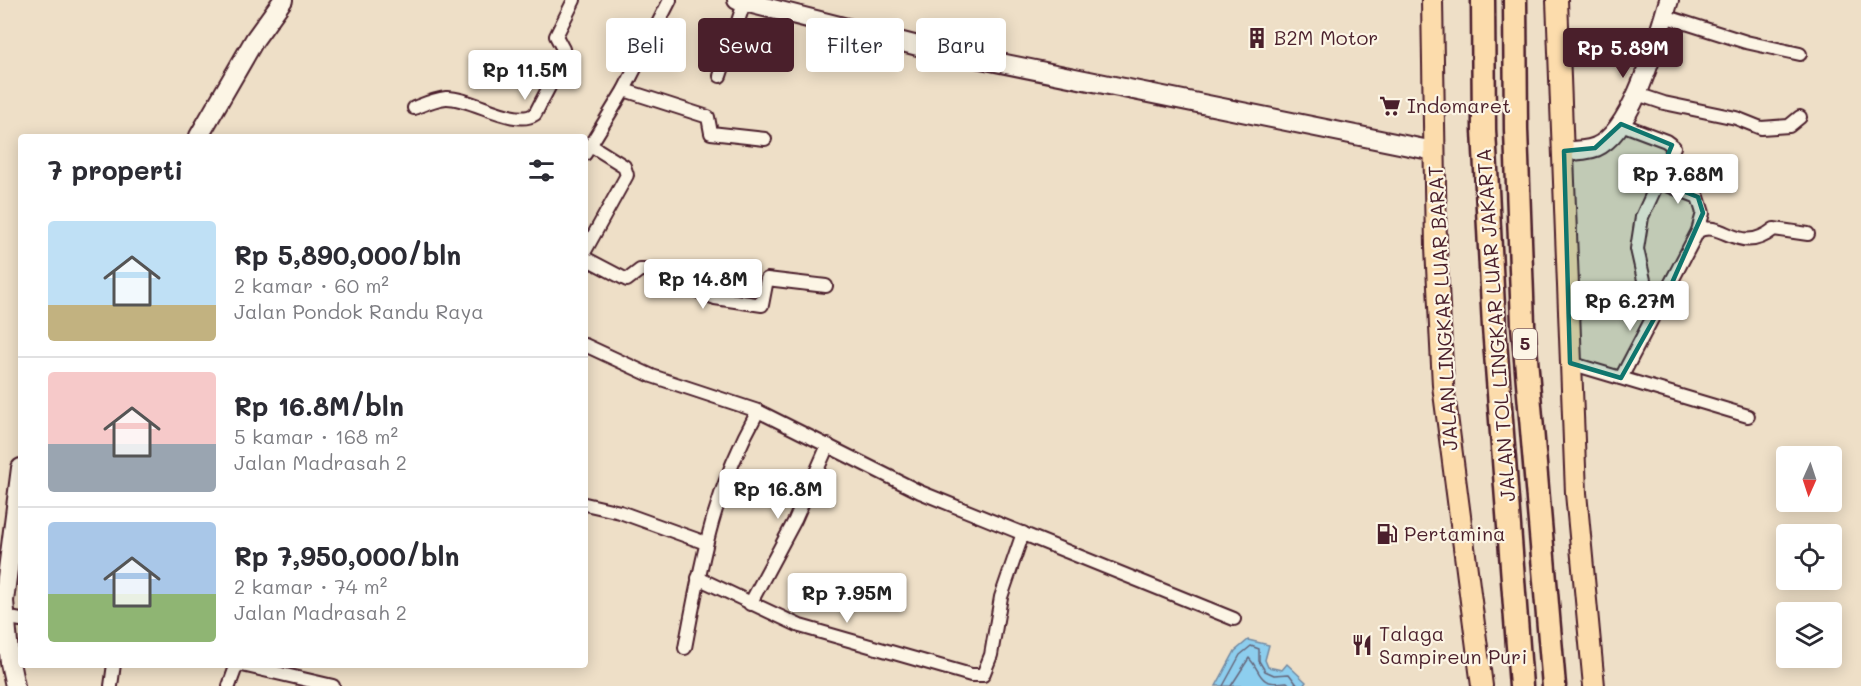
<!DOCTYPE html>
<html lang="id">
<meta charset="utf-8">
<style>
body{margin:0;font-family:Mali,sans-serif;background:#f7f7f7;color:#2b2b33;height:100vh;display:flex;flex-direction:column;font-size:22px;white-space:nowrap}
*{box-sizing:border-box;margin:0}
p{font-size:20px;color:#7c7c81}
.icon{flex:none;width:33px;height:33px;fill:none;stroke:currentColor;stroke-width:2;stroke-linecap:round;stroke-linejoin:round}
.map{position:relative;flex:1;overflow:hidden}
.details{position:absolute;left:18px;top:134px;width:570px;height:534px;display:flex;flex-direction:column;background:#fff;border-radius:6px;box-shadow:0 3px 15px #0003}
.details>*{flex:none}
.hud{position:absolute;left:606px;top:18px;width:570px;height:54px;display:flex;gap:12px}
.needle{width:39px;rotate:183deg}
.tools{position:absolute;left:1776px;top:446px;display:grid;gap:12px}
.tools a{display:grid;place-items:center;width:66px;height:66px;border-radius:6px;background:#fff;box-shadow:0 3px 15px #0003;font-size:30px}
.price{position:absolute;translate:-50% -51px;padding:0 14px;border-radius:6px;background:#fff;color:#222;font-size:20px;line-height:39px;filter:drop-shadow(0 2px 3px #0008)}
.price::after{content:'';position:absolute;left:50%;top:36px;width:18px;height:14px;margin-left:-9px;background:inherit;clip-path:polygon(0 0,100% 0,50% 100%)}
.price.selected{background:#4a1f2b;color:#fff}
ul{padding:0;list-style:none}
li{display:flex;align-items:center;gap:18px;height:150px;padding:0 30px}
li+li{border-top:2px solid #e1e1e2}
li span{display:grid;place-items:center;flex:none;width:168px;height:120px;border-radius:6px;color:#555}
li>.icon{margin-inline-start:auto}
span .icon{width:72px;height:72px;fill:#fffc;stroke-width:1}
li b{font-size:26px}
h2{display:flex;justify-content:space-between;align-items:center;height:72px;padding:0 30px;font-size:26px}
.pill{padding:0 21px;border-radius:6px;background:#fff;box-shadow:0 3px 15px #0003;font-size:21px;line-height:54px}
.pill.selected{background:#4a1f2b;color:#fff}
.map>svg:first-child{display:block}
</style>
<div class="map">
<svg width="1861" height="686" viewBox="0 0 1861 686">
<rect width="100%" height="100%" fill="#eedfc7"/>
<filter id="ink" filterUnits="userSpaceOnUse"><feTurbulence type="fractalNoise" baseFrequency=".0167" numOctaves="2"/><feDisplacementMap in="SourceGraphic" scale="12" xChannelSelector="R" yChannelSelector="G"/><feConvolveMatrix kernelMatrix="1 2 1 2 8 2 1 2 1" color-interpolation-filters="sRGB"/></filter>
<g filter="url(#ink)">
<polygon fill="#8dceee" stroke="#7288a0" stroke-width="1.5" points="1248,640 1269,645 1265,660 1268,667 1282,670 1287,664 1306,682 1303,686 1216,686 1235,651"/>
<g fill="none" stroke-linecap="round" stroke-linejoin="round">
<g stroke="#656579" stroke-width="1.5">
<polyline points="1223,686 1240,655 1251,646 1259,649 1259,661 1265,671 1274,675 1289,674 1298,686"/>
<path d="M1231,686L1249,658C1263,673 1256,686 1287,682L1291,686"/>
</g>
<defs>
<g id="street">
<polyline points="1664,16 1746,42 1800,54"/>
<polyline points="720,76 744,3"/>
<polyline points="624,90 708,117 711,133 765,139"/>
<polyline points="1637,94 1664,103 1736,118 1761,128 1789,126 1800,117"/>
<path d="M414,108C424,104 435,99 446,98C471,97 515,128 535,114L564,58L563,49L556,36L574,0"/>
<polyline points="1621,124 1666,141 1674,147 1642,217 1637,249 1646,289 1664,301"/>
<polyline points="585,154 624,90 670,0"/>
<polyline points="1657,181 1698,197 1703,213 1698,231"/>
<polyline points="585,251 627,175 624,166 592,146"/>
<polyline points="585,258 627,280 640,270 645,270 715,298 762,305 767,279 826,286"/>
<polyline points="585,345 652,376 758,411 920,492 1234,619"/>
<polyline points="1570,363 1748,416"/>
<path d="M1621,378L1698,231C1723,219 1739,257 1774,229L1808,234"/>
<polyline points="585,504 620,512 706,543"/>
<polyline points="698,578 800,626 971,675 983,675 991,655 1001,597 1023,533"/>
<polyline points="750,604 795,520 828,445"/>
<polyline points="4,617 21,620"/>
<path d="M685,648C702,558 713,492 758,411"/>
<polyline points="238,664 333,686"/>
<polyline points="111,686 114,664"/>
<polyline points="229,686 237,664"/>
</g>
<g id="secondary">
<polyline points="737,0 922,47 1434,151"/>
<polyline points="199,136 255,39 283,0"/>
<path d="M1564,151C1574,151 1586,151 1596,147C1634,130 1657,38 1669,0"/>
<polyline points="15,686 10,663 4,601 21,468"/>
</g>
<g id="primary">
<polyline points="1432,0 1436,247 1443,385 1482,686"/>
<polyline points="1557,0 1576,493 1594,686"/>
</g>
<g id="highway">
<polyline points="1483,0 1484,130 1494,327 1521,686"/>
<polyline points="1515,0 1516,130 1523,324 1554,686"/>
</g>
</defs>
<use href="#street" stroke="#4a1f2b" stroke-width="16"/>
<use href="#secondary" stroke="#4a1f2b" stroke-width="22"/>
<use href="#primary" stroke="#4a1f2b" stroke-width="24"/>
<use href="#highway" stroke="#4a1f2b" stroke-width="27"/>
<use href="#street" stroke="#fcf5e5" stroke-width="12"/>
<use href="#secondary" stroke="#fcf5e5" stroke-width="18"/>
<use href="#primary" stroke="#fcdcac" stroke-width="20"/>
<use href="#highway" stroke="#fcdcac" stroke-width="22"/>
</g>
</g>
<path fill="#0f766e" fill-opacity="0.2" stroke="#0f766e" stroke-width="4.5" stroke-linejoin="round" d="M1621,124L1672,145L1657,181L1698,197L1703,213L1664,301L1621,378L1570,363L1564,151L1595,148Z"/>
<defs>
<symbol id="building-bare" viewBox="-9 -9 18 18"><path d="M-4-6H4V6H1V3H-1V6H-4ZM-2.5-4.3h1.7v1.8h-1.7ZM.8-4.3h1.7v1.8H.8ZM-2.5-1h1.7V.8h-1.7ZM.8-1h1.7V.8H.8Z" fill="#4a1f2b" stroke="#fcf5e5" stroke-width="2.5" paint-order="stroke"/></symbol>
<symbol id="supermarket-bare" viewBox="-9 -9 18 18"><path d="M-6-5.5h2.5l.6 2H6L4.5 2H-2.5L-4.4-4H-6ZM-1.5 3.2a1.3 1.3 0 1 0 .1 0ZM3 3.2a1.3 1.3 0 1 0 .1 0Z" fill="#4a1f2b" stroke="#fcf5e5" stroke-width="2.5" paint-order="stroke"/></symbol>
<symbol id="fuel-bare" viewBox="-9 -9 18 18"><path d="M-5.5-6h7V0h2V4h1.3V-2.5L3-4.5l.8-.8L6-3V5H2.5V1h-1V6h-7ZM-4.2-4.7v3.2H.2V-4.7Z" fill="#4a1f2b" stroke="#fcf5e5" stroke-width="2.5" paint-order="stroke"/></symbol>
<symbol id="restaurant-bare" viewBox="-9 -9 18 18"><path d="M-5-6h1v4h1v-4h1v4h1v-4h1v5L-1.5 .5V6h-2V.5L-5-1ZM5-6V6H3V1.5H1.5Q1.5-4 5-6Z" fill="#4a1f2b" stroke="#fcf5e5" stroke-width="2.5" paint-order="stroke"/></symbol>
</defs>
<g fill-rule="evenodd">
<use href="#building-bare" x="1242" y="23" width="30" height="30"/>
<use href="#supermarket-bare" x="1375" y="91" width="30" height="30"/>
<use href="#fuel-bare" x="1372" y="519" width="30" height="30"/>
<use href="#restaurant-bare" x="1347" y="630" width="30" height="30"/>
</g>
<g text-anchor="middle" stroke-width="4.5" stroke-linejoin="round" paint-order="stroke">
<rect fill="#fcf5e5" stroke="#7f5f63" stroke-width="1.5" x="1513" y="329" width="24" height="30" rx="4.5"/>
<g font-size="18" font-weight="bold" fill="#4a1f2b">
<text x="1525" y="350">5</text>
</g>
<g font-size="20" fill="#4a1f2b" stroke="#fcf5e5" text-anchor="start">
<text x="1274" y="45">B2M Motor</text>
<text x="1407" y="113">Indomaret</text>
<text x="1404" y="541">Pertamina</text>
<text x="1379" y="641">Talaga<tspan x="1379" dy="23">Sampireun Puri</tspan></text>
</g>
<g font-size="20" fill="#4a1f2b" stroke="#fcf5e5">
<text transform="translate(1443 308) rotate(-93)" y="7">JALAN LINGKAR LUAR BARAT</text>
<text transform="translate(1496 325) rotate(-94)" y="7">JALAN TOL LINGKAR LUAR JAKARTA</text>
</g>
</g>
</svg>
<div class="tools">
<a><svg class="needle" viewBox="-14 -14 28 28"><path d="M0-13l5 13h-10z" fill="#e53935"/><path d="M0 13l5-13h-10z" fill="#7c7c81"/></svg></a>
<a><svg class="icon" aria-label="locate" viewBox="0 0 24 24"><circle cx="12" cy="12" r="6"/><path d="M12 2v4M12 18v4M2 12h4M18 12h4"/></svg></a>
<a><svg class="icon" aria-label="layers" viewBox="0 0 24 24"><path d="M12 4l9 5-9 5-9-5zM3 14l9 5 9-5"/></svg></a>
</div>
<b class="price selected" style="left:1623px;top:79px">Rp 5.89M</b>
<b class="price" style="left:525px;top:101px">Rp 11.5M</b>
<b class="price" style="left:1678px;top:205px">Rp 7.68M</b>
<b class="price" style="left:703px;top:310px">Rp 14.8M</b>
<b class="price" style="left:1630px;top:332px">Rp 6.27M</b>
<b class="price" style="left:778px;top:520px">Rp 16.8M</b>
<b class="price" style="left:847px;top:624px">Rp 7.95M</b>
<div class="hud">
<a class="pill">Beli</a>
<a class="pill selected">Sewa</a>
<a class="pill">Filter</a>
<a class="pill">Baru</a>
</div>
<section class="details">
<h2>7 properti<svg class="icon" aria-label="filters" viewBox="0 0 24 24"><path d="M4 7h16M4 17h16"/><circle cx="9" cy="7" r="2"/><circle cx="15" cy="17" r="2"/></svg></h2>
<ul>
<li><span style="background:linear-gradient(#bfe0f5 70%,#c2b280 0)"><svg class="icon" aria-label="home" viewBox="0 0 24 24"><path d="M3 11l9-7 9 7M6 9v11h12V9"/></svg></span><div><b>Rp 5,890,000/bln</b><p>2 kamar · 60 m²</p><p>Jalan Pondok Randu Raya</p></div></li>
<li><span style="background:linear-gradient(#f6c9c9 60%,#9aa5b1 0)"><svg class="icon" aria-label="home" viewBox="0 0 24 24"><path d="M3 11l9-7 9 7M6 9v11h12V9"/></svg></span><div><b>Rp 16.8M/bln</b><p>5 kamar · 168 m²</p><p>Jalan Madrasah 2</p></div></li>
<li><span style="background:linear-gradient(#a9c7e8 60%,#8fb573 0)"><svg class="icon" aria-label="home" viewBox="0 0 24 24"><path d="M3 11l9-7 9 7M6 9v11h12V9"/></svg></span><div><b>Rp 7,950,000/bln</b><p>2 kamar · 74 m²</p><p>Jalan Madrasah 2</p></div></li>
</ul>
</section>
</div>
